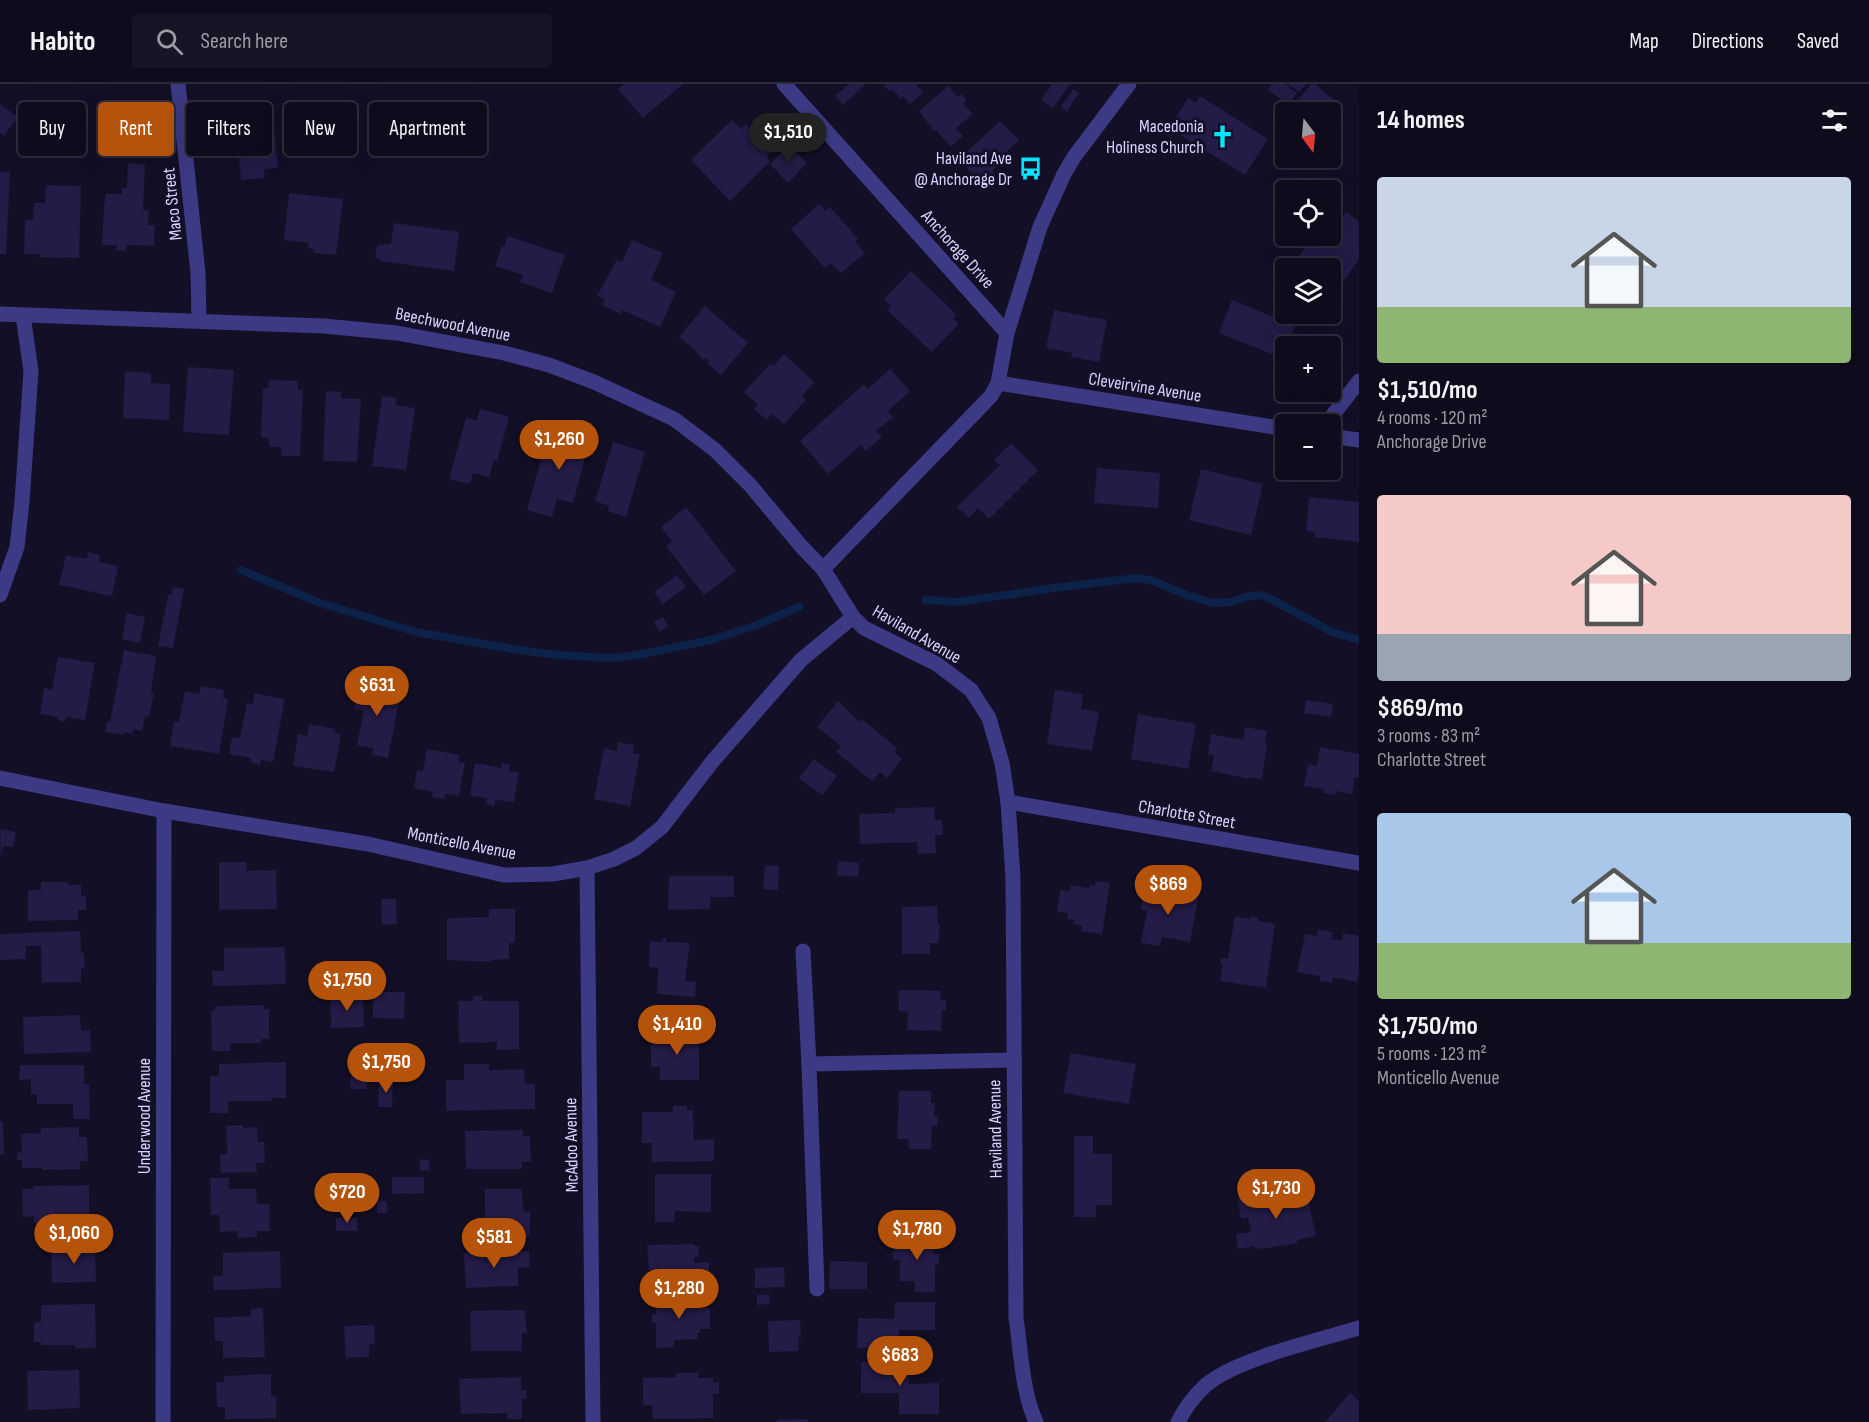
<!DOCTYPE html>
<meta charset="utf-8">
<style>
body{margin:0;font-family:"Sofia Sans Condensed",sans-serif;background:#171425;color:#f1f3f6;height:100vh;display:flex;flex-direction:column;font-size:22px;white-space:nowrap}
*{box-sizing:border-box;margin:0}
p{font-size:20px;color:#9b9ba3}
.icon{flex:none;width:33px;height:33px;fill:none;stroke:currentColor;stroke-width:2;stroke-linecap:round;stroke-linejoin:round}
.map{position:relative;flex:1;overflow:hidden}
.sheet{display:flex;flex-direction:column;background:#0e0b1c;width:510px}
.sheet>*{flex:none}
.top-card{position:absolute;left:18px;top:18px;width:570px;height:54px;display:flex;gap:12px}
.needle{width:39px;rotate:164deg}
.controls{position:absolute;left:1275px;top:18px;display:grid;gap:12px}
.controls a{display:grid;place-items:center;width:66px;height:66px;border-radius:6px;background:#0e0b1c;box-shadow:0 6px 24px #0002,0 0 0 2px #2e2b3b;font-size:30px}
.price{position:absolute;translate:-50% -51px;padding:0 14px;border-radius:21px;background:#b45309;color:#fff;font-size:20px;line-height:39px;filter:drop-shadow(0 2px 3px #0008)}
.price::after{content:'';position:absolute;left:50%;top:36px;width:18px;height:14px;margin-left:-9px;background:inherit;clip-path:polygon(0 0,100% 0,50% 100%)}
.price.selected{background:#222;color:#fff}
ul{padding:0;list-style:none}
li{display:grid;align-content:center;gap:12px;height:318px;padding:0 18px}
li span{display:grid;place-items:center;height:186px;border-radius:6px;color:#555}
li>.icon{margin-inline-start:auto}
span .icon{width:108px;height:108px;fill:#fffc;stroke-width:1}
li b{font-size:26px}
h2{display:flex;justify-content:space-between;align-items:center;height:72px;padding:0 18px;font-size:26px}
.pill{padding:0 21px;border-radius:6px;background:#0e0b1c;box-shadow:0 6px 24px #0002,0 0 0 2px #2e2b3b;font-size:21px;line-height:54px}
.pill.selected{background:#b45309;color:#fff}
header{display:flex;align-items:center;gap:36px;box-sizing:border-box;height:84px;padding:0 30px;background:#0e0b1c;border-bottom:2px solid #2e2b3b}
header strong{font-size:28px}
nav{display:flex;gap:33px;margin-inline-start:auto;font-size:21px}
.search{width:420px;height:54px;background:#171425;display:flex;align-items:center;gap:15px;box-sizing:border-box;padding:0 21px;border-radius:6px;color:#9b9ba3;font-size:22px}
main{display:flex;flex:1;min-height:0}
.map>svg:first-child{display:block}
</style>
<header>
<strong>Habito</strong>
<div class="search"><svg class="icon" aria-label="search" viewBox="0 0 24 24"><circle cx="10" cy="10" r="6"/><path d="M15 15l6 6"/></svg>Search here</div>
<nav><a>Map</a><a>Directions</a><a>Saved</a></nav>
</header>
<main>
<div class="map">
<svg width="1359" height="1338" viewBox="0 0 1359 1338">
<rect width="100%" height="100%" fill="#130f26"/>
<g fill="none" stroke-linecap="round" stroke-linejoin="round">
<g stroke="#0c2248" stroke-width="8">
<polyline points="241,486 320,519 416,548 519,566 559,571 609,574 632,572 711,556 757,541 799,523"/>
<polyline points="926,516 957,518 1054,504 1136,494 1151,496 1189,512 1213,519 1231,518 1246,513 1260,511 1267,513 1332,548 1359,556"/>
</g>
</g>
<g fill="#241b47">
<polygon points="624,0 683,0 643,34 618,5"/>
<polygon points="849,0 866,0 843,21 835,12"/>
<polygon points="886,0 916,0 923,9 910,20 903,12 901,15 892,5 889,7 884,2"/>
<polygon points="1052,0 1070,0 1053,24 1041,16"/>
<polygon points="1272,0 1285,0 1297,9 1288,21 1268,6"/>
<polygon points="1288,0 1306,0 1299,8"/>
<polygon points="1311,0 1315,0 1334,16 1325,28 1303,28 1294,21"/>
<polygon points="948,2 958,13 961,10 967,16 963,19 973,30 956,44 963,52 951,63 936,46 934,47 919,27"/>
<polygon points="1073,5 1079,9 1067,27 1061,23"/>
<polygon points="1200,12 1268,55 1245,91 1177,49 1183,39 1175,35 1188,14 1196,19"/>
<polygon points="0,20 18,33 4,52 0,49"/>
<polygon points="272,20 278,84 264,85 265,94 241,96 236,40 254,38 252,22"/>
<polygon points="25,33 46,34 44,74 24,74"/>
<polygon points="732,36 741,45 746,40 773,67 766,73 770,77 730,117 691,76"/>
<polygon points="1000,37 1019,56 1006,68 1009,72 992,87 999,94 986,106 959,75"/>
<polygon points="789,61 807,79 788,99 770,80"/>
<polygon points="128,79 145,80 143,126 149,126 148,141 155,141 154,162 126,161 126,167 116,166 117,161 102,161 104,122 106,110 122,110 122,104 127,104"/>
<polygon points="0,88 10,88 6,170 0,170"/>
<polygon points="46,101 81,102 79,174 39,173 40,170 24,170 25,136 33,136 34,119 45,119"/>
<polygon points="289,109 343,115 336,171 313,169 314,165 308,164 309,159 284,156"/>
<polygon points="819,120 825,127 830,123 858,155 855,158 865,169 841,189 831,179 825,184 791,145"/>
<polygon points="1346,128 1359,137 1359,175 1336,208 1330,204 1330,184 1303,184 1294,179 1312,154 1323,161"/>
<polygon points="394,139 459,148 454,187 380,177 381,175 375,174 377,161 391,160"/>
<polygon points="508,152 565,171 552,209 520,198 523,191 495,182 502,162 504,163"/>
<polygon points="632,156 663,169 651,196 676,208 660,243 622,226 621,230 602,221 605,215 597,212 617,176 622,178"/>
<polygon points="911,187 957,231 953,235 959,240 932,268 887,226 891,222 884,215"/>
<polygon points="1232,216 1295,242 1282,274 1219,249"/>
<polygon points="705,222 748,259 721,291 707,279 709,277 706,274 704,276 697,270 698,268 679,253"/>
<polygon points="1054,226 1107,236 1099,278 1071,273 1072,269 1046,264"/>
<polygon points="784,270 814,298 802,312 806,316 784,340 772,330 766,336 754,325 758,321 744,308 770,280 773,282"/>
<polygon points="188,283 234,286 229,351 183,348"/>
<polygon points="890,285 910,307 888,327 893,333 876,347 882,353 866,367 861,361 828,390 800,357 864,300 868,305"/>
<polygon points="125,287 151,289 151,299 170,300 169,336 123,334"/>
<polygon points="269,296 298,297 298,306 303,306 300,372 281,372 282,363 269,363 269,354 261,353 263,304 268,304"/>
<polygon points="326,307 341,308 341,314 361,315 357,378 323,377"/>
<polygon points="382,312 397,314 396,321 415,324 406,386 372,382"/>
<polygon points="480,325 509,333 497,377 494,376 489,393 473,389 470,400 449,395 466,334 477,336"/>
<polygon points="557,343 591,352 573,419 557,415 552,433 527,426 547,355 554,357"/>
<polygon points="613,358 645,368 626,433 608,427 609,422 595,417"/>
<polygon points="1011,359 1038,386 989,435 978,424 969,434 957,423 1000,381 994,376"/>
<polygon points="1097,384 1160,389 1158,424 1094,419"/>
<polygon points="1201,385 1263,400 1251,451 1189,436"/>
<polygon points="1309,413 1359,418 1359,458 1314,453 1315,448 1306,447"/>
<polygon points="686,423 736,487 704,511 666,462 672,458 661,443"/>
<polygon points="88,468 100,471 99,478 118,482 112,512 59,501 66,471 87,475"/>
<polygon points="677,491 686,503 663,520 654,508"/>
<polygon points="173,503 184,505 173,564 158,562 168,511 171,511"/>
<polygon points="127,529 145,533 140,559 122,555"/>
<polygon points="663,533 668,542 660,548 654,538"/>
<polygon points="124,566 156,572 151,609 154,610 149,633 145,632 142,647 133,645 133,650 124,648 124,651 105,648 107,637 110,638"/>
<polygon points="58,573 95,579 85,636 66,633 65,638 58,636 58,633 40,630 44,604 52,606"/>
<polygon points="359,598 401,606 388,674 372,671 373,664 357,661 364,627 354,625"/>
<polygon points="201,602 224,606 223,614 228,615 219,670 170,662 174,638 179,638 185,607 199,610"/>
<polygon points="1055,606 1083,610 1081,625 1099,628 1092,667 1047,660"/>
<polygon points="254,609 285,615 273,678 261,676 260,681 250,678 251,674 229,670 232,653 240,654 247,619 253,620"/>
<polygon points="1306,616 1333,620 1331,633 1304,629"/>
<polygon points="838,617 859,638 862,635 897,664 894,668 902,675 887,694 880,688 872,697 836,668 841,662 817,643"/>
<polygon points="1138,630 1196,640 1188,685 1131,675"/>
<polygon points="309,640 335,645 334,649 341,650 334,688 293,682 298,650 307,652"/>
<polygon points="1245,643 1267,647 1265,660 1267,660 1262,695 1249,693 1249,695 1211,687 1214,671 1208,670 1211,650 1243,656"/>
<polygon points="618,658 634,661 633,669 640,670 630,722 594,715 604,664 617,667"/>
<polygon points="1320,663 1359,670 1359,694 1355,693 1352,710 1336,707 1335,711 1323,709 1324,705 1304,702 1308,680 1317,682"/>
<polygon points="427,665 460,671 458,678 465,679 459,712 445,710 445,715 432,713 433,708 414,704 417,686 423,687"/>
<polygon points="814,675 837,692 822,711 799,694"/>
<polygon points="475,679 501,684 502,679 510,680 509,687 519,688 514,718 495,716 494,722 486,720 487,714 470,712"/>
<polygon points="934,723 935,736 942,736 943,751 935,751 936,769 918,770 917,758 860,760 859,730 895,729 895,724"/>
<polygon points="0,745 16,748 13,763 3,762 1,774"/>
<polygon points="838,777 859,779 858,793 837,791"/>
<polygon points="219,778 246,778 246,787 276,786 277,825 219,826"/>
<polygon points="765,781 779,782 778,806 763,805"/>
<polygon points="669,792 734,792 734,813 710,813 710,825 668,826"/>
<polygon points="1096,797 1110,799 1102,850 1081,847 1082,842 1073,840 1074,836 1067,835 1068,829 1057,828 1060,806 1070,807 1071,801 1089,804 1090,801 1095,802"/>
<polygon points="41,798 68,798 68,801 81,801 81,812 86,812 86,826 78,826 78,836 28,837 28,806 41,806"/>
<polygon points="1144,804 1171,809 1172,805 1182,807 1182,812 1198,815 1190,858 1162,853 1160,862 1141,859 1147,827 1141,825"/>
<polygon points="381,815 396,815 397,840 382,841"/>
<polygon points="937,822 938,840 940,840 938,859 930,859 930,870 902,870 902,823"/>
<polygon points="489,825 515,825 515,859 509,859 509,875 491,876 491,878 447,876 447,834 489,833"/>
<polygon points="1235,832 1250,835 1251,832 1259,834 1258,837 1275,840 1266,904 1220,897 1223,881 1220,881 1221,874 1228,875"/>
<polygon points="1318,845 1333,848 1331,855 1342,857 1343,849 1359,852 1359,886 1357,898 1333,893 1332,899 1320,897 1320,892 1297,888 1305,850 1317,852"/>
<polygon points="80,847 81,869 84,869 85,884 81,884 81,898 42,899 41,862 26,862 26,875 0,876 0,850"/>
<polygon points="663,854 666,854 666,858 690,859 685,897 696,898 695,913 657,910 658,884 649,883 650,857 663,858"/>
<polygon points="285,863 286,900 213,902 212,887 224,887 224,864"/>
<polygon points="899,906 941,907 940,916 946,916 946,926 942,926 941,947 907,946 908,928 898,927"/>
<polygon points="373,908 405,908 404,935 373,934"/>
<polygon points="363,911 364,943 331,944 330,912"/>
<polygon points="473,912 482,912 482,917 519,917 519,965 497,966 497,958 459,959 458,917 473,917"/>
<polygon points="264,921 264,925 269,925 269,955 261,955 261,959 230,959 230,967 212,967 211,927 215,927 215,922"/>
<polygon points="80,931 81,947 90,946 91,968 24,970 23,933"/>
<polygon points="659,947 699,948 699,996 660,996 660,983 651,983 651,958 659,959"/>
<polygon points="1071,969 1136,980 1129,1020 1063,1009"/>
<polygon points="286,978 286,1014 271,1014 272,1017 228,1017 228,1029 210,1029 210,992 219,992 219,980"/>
<polygon points="464,980 489,980 489,986 524,985 525,1000 535,1000 535,1025 446,1027 446,996 464,996"/>
<polygon points="20,981 84,981 84,1000 89,1000 90,1035 73,1035 73,1020 37,1020 37,1010 31,1010 31,995 19,996"/>
<polygon points="351,991 367,991 367,1005 350,1005"/>
<polygon points="379,997 393,997 392,1023 378,1023"/>
<polygon points="899,1007 931,1007 931,1019 935,1019 934,1032 938,1032 937,1042 932,1042 931,1065 909,1065 909,1055 897,1055"/>
<polygon points="673,1022 687,1022 687,1027 693,1026 694,1056 714,1055 714,1077 652,1078 652,1059 642,1059 642,1028 673,1028"/>
<polygon points="0,1038 3,1038 4,1070 0,1070"/>
<polygon points="243,1041 243,1044 257,1043 258,1058 264,1058 265,1079 256,1079 257,1088 221,1089 220,1071 227,1070 226,1042"/>
<polygon points="79,1043 79,1053 87,1053 88,1077 80,1077 80,1085 42,1086 42,1084 22,1084 22,1076 17,1076 17,1069 22,1068 21,1050 41,1049 41,1044"/>
<polygon points="523,1046 523,1052 530,1052 531,1078 522,1078 522,1085 466,1085 465,1047"/>
<polygon points="1074,1052 1093,1052 1093,1070 1112,1070 1112,1121 1096,1121 1096,1133 1074,1133"/>
<polygon points="420,1075 429,1076 430,1086 420,1087"/>
<polygon points="655,1090 711,1090 711,1128 675,1127 674,1138 655,1138"/>
<polygon points="392,1093 424,1093 424,1109 392,1110"/>
<polygon points="210,1094 229,1094 229,1105 256,1105 257,1120 269,1120 270,1147 257,1147 257,1153 238,1154 237,1147 220,1148 219,1131 211,1131"/>
<polygon points="89,1101 89,1138 34,1139 34,1132 23,1133 22,1105 33,1105 33,1102"/>
<polygon points="485,1105 521,1105 524,1128 530,1127 530,1152 485,1152"/>
<polygon points="1306,1105 1316,1152 1297,1156 1297,1159 1267,1164 1254,1165 1254,1162 1238,1165 1236,1150 1251,1148 1248,1133 1241,1135 1237,1114 1262,1110 1263,1112"/>
<rect x="377" y="1117" width="10" height="12"/>
<rect x="336" y="1134" width="21" height="13"/>
<polygon points="893,1152 934,1152 934,1170 939,1170 939,1180 935,1181 935,1208 915,1208 915,1197 900,1197 900,1176 893,1176"/>
<polygon points="694,1160 694,1162 699,1162 698,1173 694,1173 694,1179 709,1178 709,1195 650,1196 647,1161"/>
<polygon points="95,1162 96,1198 52,1199 51,1164"/>
<polygon points="280,1167 281,1204 214,1206 213,1192 223,1192 223,1169"/>
<polygon points="529,1167 530,1183 518,1184 518,1202 466,1204 464,1169"/>
<polygon points="830,1177 867,1178 867,1205 829,1205"/>
<polygon points="784,1183 785,1203 755,1204 755,1184"/>
<polygon points="757,1211 769,1211 770,1220 757,1221"/>
<polygon points="699,1214 700,1224 710,1224 710,1245 700,1245 700,1249 697,1249 698,1255 674,1256 674,1263 656,1264 656,1239 652,1239 652,1230 656,1230 656,1215"/>
<polygon points="895,1218 935,1218 935,1246 899,1246 899,1264 857,1264 858,1234 894,1235"/>
<polygon points="95,1220 96,1264 75,1264 75,1261 41,1261 41,1258 34,1258 34,1239 41,1238 41,1221"/>
<polygon points="263,1224 265,1273 223,1274 223,1257 215,1257 214,1234 251,1232 251,1225"/>
<polygon points="525,1226 527,1249 522,1249 522,1267 471,1267 470,1227"/>
<polygon points="800,1236 801,1253 798,1253 798,1267 769,1268 768,1237"/>
<polygon points="374,1241 375,1260 369,1261 369,1273 346,1274 344,1242"/>
<polygon points="861,1278 909,1278 909,1300 939,1299 939,1330 899,1330 899,1309 861,1309"/>
<polygon points="79,1286 80,1324 28,1326 27,1287"/>
<polygon points="676,1289 699,1289 698,1294 713,1294 713,1299 719,1298 719,1310 713,1310 713,1334 653,1335 652,1321 643,1321 643,1294 676,1293"/>
<polygon points="271,1290 271,1313 276,1312 276,1334 225,1335 225,1323 217,1323 216,1298 224,1298 224,1292"/>
<polygon points="521,1293 521,1306 526,1306 527,1315 522,1315 522,1335 507,1335 507,1329 461,1330 459,1295"/>
<polygon points="1350,1309 1359,1317 1359,1338 1325,1338"/>
<polygon points="808,1335 808,1338 777,1338 776,1336"/>
</g>
<g fill="none" stroke-linecap="round" stroke-linejoin="round">
<g stroke="#3d3a85" stroke-width="15">
<polyline points="803,867 809,980"/>
<polyline points="817,1205 809,980 1014,976"/>
</g>
<g stroke="#3d3a85" stroke-width="15">
<polyline points="178,0 198,189 199,237"/>
<polyline points="784,0 1007,249"/>
<path d="M0,230L324,242L397,249L504,269L549,281L594,298L674,335L715,366L750,401L801,462L823,485L853,533L864,544L937,580L971,606L989,634L1002,679L1008,718L1013,794L1016,1234C1021,1267 1022,1308 1036,1338"/>
<polyline points="998,299 1286,345"/>
<polyline points="1326,340 1359,297"/>
<polyline points="1330,352 1359,356"/>
<polyline points="823,485 991,312 998,299 1007,249 1040,143 1064,90 1074,73 1129,0"/>
<polyline points="0,511 17,463 22,418 31,287 23,231"/>
<polyline points="0,694 164,727 368,760 504,791 553,790 587,784 614,775 636,764 662,743 712,678 801,576 853,533"/>
<polyline points="1008,718 1359,779"/>
<polyline points="587,784 593,1338"/>
<polyline points="163,1338 164,727"/>
<path d="M1178,1338C1185,1324 1194,1312 1206,1301C1236,1275 1319,1256 1359,1244"/>
</g>
</g>
<defs>
<symbol id="church-bare" viewBox="-9 -9 18 18"><path d="M-1.2-6h2.4v3.5h3.3v2.4h-3.3V6h-2.4V-.1h-3.3v-2.4h3.3Z" fill="#00e5ff" stroke="#130f26" stroke-width="2.5" paint-order="stroke"/></symbol>
<symbol id="bus-bare" viewBox="-9 -9 18 18"><path d="M-5-6H5V4H4V6H2V4H-2V6H-4V4H-5ZM-3.5-4V0h7V-4ZM-3.5 1.2v1.5H-2V1.2ZM2 1.2v1.5H3.5V1.2Z" fill="#00e5ff" stroke="#130f26" stroke-width="2.5" paint-order="stroke"/></symbol>
</defs>
<g fill-rule="evenodd">
<use href="#church-bare" x="1206" y="36" width="33" height="33"/>
<use href="#bus-bare" x="1014" y="68" width="33" height="33"/>
</g>
<g text-anchor="middle" stroke-width="6" stroke-linejoin="round" paint-order="stroke">
<g font-size="18" fill="#d9d4ff" stroke="#130f26" text-anchor="end">
<text x="1204" y="48">Macedonia<tspan x="1204" dy="21">Holiness Church</tspan></text>
<text x="1012" y="80">Haviland Ave<tspan x="1012" dy="21">@ Anchorage Dr</tspan></text>
</g>
<g font-size="18" fill="#d9d4ff" stroke="#130f26">
<text transform="translate(172 120) rotate(-96)" y="6">Maco Street</text>
<text transform="translate(958 165) rotate(48)" y="6">Anchorage Drive</text>
<text transform="translate(453 240) rotate(11)" y="6">Beechwood Avenue</text>
<text transform="translate(1145 303) rotate(9)" y="6">Cleveirvine Avenue</text>
<text transform="translate(917 550) rotate(30)" y="6">Haviland Avenue</text>
<text transform="translate(1187 730) rotate(10)" y="6">Charlotte Street</text>
<text transform="translate(462 759) rotate(11)" y="6">Monticello Avenue</text>
<text transform="translate(144 1032) rotate(-90)" y="6">Underwood Avenue</text>
<text transform="translate(995 1045) rotate(-91)" y="6">Haviland Avenue</text>
<text transform="translate(571 1061) rotate(-91)" y="6">McAdoo Avenue</text>
</g>
</g>
</svg>
<div class="controls">
<a><svg class="needle" viewBox="-14 -14 28 28"><path d="M0-13l5 13h-10z" fill="#e53935"/><path d="M0 13l5-13h-10z" fill="#9b9ba3"/></svg></a>
<a><svg class="icon" aria-label="locate" viewBox="0 0 24 24"><circle cx="12" cy="12" r="6"/><path d="M12 2v4M12 18v4M2 12h4M18 12h4"/></svg></a>
<a><svg class="icon" aria-label="layers" viewBox="0 0 24 24"><path d="M12 4l9 5-9 5-9-5zM3 14l9 5 9-5"/></svg></a>
<a>+</a>
<a>−</a>
</div>
<b class="price selected" style="left:788px;top:80px">$1,510</b>
<b class="price" style="left:559px;top:387px">$1,260</b>
<b class="price" style="left:377px;top:633px">$631</b>
<b class="price" style="left:1168px;top:832px">$869</b>
<b class="price" style="left:347px;top:928px">$1,750</b>
<b class="price" style="left:677px;top:972px">$1,410</b>
<b class="price" style="left:386px;top:1010px">$1,750</b>
<b class="price" style="left:1276px;top:1136px">$1,730</b>
<b class="price" style="left:347px;top:1140px">$720</b>
<b class="price" style="left:917px;top:1177px">$1,780</b>
<b class="price" style="left:74px;top:1181px">$1,060</b>
<b class="price" style="left:494px;top:1185px">$581</b>
<b class="price" style="left:679px;top:1236px">$1,280</b>
<b class="price" style="left:900px;top:1303px">$683</b>
<div class="top-card">
<a class="pill">Buy</a>
<a class="pill selected">Rent</a>
<a class="pill">Filters</a>
<a class="pill">New</a>
<a class="pill">Apartment</a>
</div>
</div>
<section class="sheet">
<h2>14 homes<svg class="icon" aria-label="filters" viewBox="0 0 24 24"><path d="M4 7h16M4 17h16"/><circle cx="9" cy="7" r="2"/><circle cx="15" cy="17" r="2"/></svg></h2>
<ul>
<li><span style="background:linear-gradient(#c9d6e8 70%,#8fb573 0)"><svg class="icon" aria-label="home" viewBox="0 0 24 24"><path d="M3 11l9-7 9 7M6 9v11h12V9"/></svg></span><div><b>$1,510/mo</b><p>4 rooms · 120 m²</p><p>Anchorage Drive</p></div></li>
<li><span style="background:linear-gradient(#f6c9c9 75%,#9aa5b1 0)"><svg class="icon" aria-label="home" viewBox="0 0 24 24"><path d="M3 11l9-7 9 7M6 9v11h12V9"/></svg></span><div><b>$869/mo</b><p>3 rooms · 83 m²</p><p>Charlotte Street</p></div></li>
<li><span style="background:linear-gradient(#a9c7e8 70%,#8fb573 0)"><svg class="icon" aria-label="home" viewBox="0 0 24 24"><path d="M3 11l9-7 9 7M6 9v11h12V9"/></svg></span><div><b>$1,750/mo</b><p>5 rooms · 123 m²</p><p>Monticello Avenue</p></div></li>
</ul>
</section>
</main>
